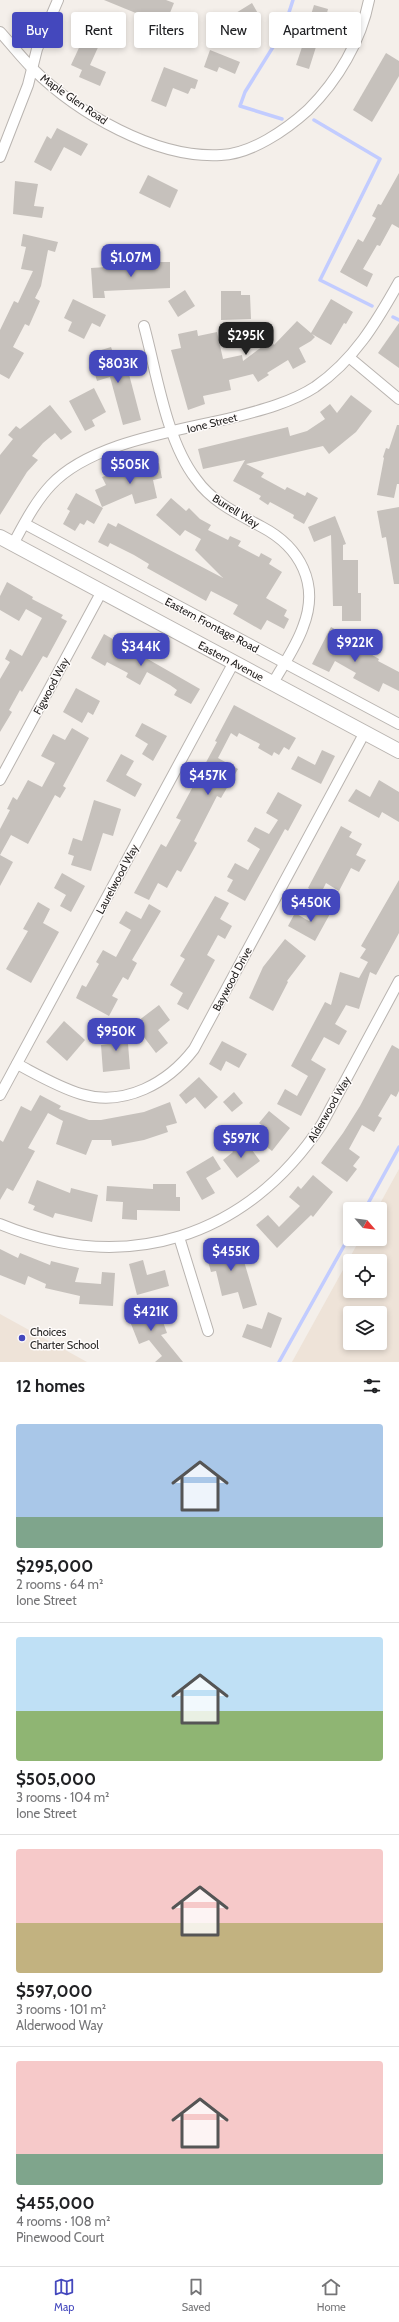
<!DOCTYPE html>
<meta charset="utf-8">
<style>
body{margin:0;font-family:Cabin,sans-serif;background:#f2f2f2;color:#202124;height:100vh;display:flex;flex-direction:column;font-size:15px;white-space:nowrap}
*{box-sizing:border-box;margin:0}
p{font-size:13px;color:#757577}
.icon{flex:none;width:22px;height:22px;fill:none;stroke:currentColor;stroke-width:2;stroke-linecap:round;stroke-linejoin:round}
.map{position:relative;height:1362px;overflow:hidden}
.side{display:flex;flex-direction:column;background:#fff;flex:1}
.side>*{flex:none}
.top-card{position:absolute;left:12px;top:12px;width:375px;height:36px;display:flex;gap:8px}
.needle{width:26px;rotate:118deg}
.controls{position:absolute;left:343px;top:1202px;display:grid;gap:8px}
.controls a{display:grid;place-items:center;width:44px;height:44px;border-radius:4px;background:#fff;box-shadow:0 2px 6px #0003;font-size:20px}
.price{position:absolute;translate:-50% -34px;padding:0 9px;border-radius:8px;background:#4448bd;color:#fff;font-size:13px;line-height:26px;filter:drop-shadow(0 1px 2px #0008)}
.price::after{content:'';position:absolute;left:50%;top:24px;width:12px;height:9px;margin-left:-6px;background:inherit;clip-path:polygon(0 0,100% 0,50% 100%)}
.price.selected{background:#222;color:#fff}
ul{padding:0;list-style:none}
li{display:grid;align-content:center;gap:8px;height:212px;padding:0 16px}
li+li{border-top:1px solid #e0e0e0}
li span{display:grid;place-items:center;height:124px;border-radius:4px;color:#555}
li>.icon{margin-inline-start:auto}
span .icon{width:72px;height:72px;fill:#fffc;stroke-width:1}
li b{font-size:17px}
h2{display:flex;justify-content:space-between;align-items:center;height:48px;padding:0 16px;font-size:17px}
.tag{padding:0 14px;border-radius:4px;background:#fff;box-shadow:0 2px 6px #0003;font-size:14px;line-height:36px}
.tag.selected{background:#4448bd;color:#fff}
.dock{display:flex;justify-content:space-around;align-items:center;height:56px;border-top:1px solid #e0e0e0;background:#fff;font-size:11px;color:#757577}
.dock a{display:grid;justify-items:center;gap:2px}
.dock .selected{color:#4448bd}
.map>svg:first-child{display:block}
</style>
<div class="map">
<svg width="399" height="1362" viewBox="0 0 399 1362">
<rect width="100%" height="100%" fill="#f4efea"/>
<g fill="#eee3d8" fill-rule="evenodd">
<path d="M399,1169V1362H292L360,1239H380V1209H377ZM350,1261H380V1291H350ZM350,1313H380V1343H350Z"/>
<polygon points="0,1314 87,1362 0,1362"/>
</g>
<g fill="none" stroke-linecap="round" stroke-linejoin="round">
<g stroke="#c2ccff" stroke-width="3.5">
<polyline points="282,119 240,106 245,92 283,31 293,0"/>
<polyline points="314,120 380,159 320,280 372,306"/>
<polyline points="393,317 399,320"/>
<polyline points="365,1209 399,1147"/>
<polyline points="279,1362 350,1235"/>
</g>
</g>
<g fill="#c6c1bc">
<polygon points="104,0 166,0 174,3 165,25"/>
<polygon points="252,3 260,17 247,26 252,35 232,48 218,24"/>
<polygon points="314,5 328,9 326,17 335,20 332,31 322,28 309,69 296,65 304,41 295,39 298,29 306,31"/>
<polygon points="90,24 116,36 111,48 100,43 90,65 106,72 100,86 79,77 82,70 71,65"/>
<polygon points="210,50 240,62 235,74 219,67 217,72 204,67"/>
<polygon points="386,53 399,61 399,76 372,122 353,110"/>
<polygon points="164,67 198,80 195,89 191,88 188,94 173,88 166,107 151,101"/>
<polygon points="57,128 88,144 81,156 64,147 51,171 34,162 47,136 51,139"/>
<polygon points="399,173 399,228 392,224 380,246 377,245 363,269 373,274 367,287 340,272 358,239 363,242 376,218 372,216 378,204 381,205"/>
<polygon points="148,175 178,190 170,208 139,193"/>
<polygon points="15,181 38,184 34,206 44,207 42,218 13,214"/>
<polygon points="23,234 58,242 55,252 48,250 41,286 35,298 40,301 29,326 25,324 13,347 24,353 9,379 0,374 0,330 14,301 18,303 33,271 21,269 26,247 21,246"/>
<polygon points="138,262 170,262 170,288 104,291 105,298 93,298 91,268 138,265"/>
<polygon points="185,290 195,306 178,317 168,301"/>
<polygon points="221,291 241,291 241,295 250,295 251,319 221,320"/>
<polygon points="73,299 106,315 100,327 92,323 84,339 68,331 72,322 64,318"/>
<polygon points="331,299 353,312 346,324 344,323 331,345 312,334 315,337 311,341 299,348 306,362 293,369 288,360 267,373 269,375 258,382 253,374 229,380 231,390 203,396 205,404 188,410 171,350 181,348 178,334 197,330 198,336 217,332 223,359 242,355 243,361 271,340 274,345 297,321 311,333"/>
<polygon points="399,323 399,368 378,353"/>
<polygon points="111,347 116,361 125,359 141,420 123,425 110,377 97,381 91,361 100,357 98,351"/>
<polygon points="94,388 106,412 92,420 95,426 85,431 69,401"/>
<polygon points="351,395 372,411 356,432 329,454 323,446 246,464 264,473 261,477 285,490 287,487 305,496 307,492 318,498 304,524 293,518 294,515 270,502 268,505 259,499 261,496 233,481 245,460 203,469 198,449 288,427 290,436 307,431 325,419 320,412 330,404 337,413"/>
<polygon points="50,405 72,432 61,440 55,433 43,443 32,456 38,460 27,472 0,515 0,455 13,439 8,435 16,426 20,429"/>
<polygon points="397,425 399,425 399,484 397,484 394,498 377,495 384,458 383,457 386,448 389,449"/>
<polygon points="148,462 149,466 159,463 162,478 153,480 157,498 135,504 132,494 102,507 95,490 106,485 102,477"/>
<polygon points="76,493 103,508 94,524 87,520 84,525 80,523 75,531 63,524 70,511 67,509"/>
<polygon points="171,498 186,511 189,508 200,519 211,525 208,530 228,540 230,536 241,541 238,546 259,557 261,553 272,559 269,564 282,572 266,598 287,610 284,616 289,619 284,629 267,620 261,630 233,614 238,605 211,591 206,601 147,568 149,564 134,555 110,543 108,547 98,542 108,523 116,527 118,523 223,578 195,550 201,539 185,530 180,536 156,515"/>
<polygon points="399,507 399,584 394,584 386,537 382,538 377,511"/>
<polygon points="335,516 346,544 343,545 343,560 358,560 358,593 361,593 361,621 342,621 342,606 333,606 331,535 314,542 308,527"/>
<polygon points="7,582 33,597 32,599 63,615 61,618 67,621 47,658 43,656 22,692 20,690 9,710 12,712 0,732 0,679 10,662 5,659 10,649 22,656 42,618 26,609 19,621 0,610 0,596"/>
<polygon points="331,627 347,636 343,644 360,653 362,649 379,659 378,661 399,672 399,691 383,683 379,692 353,678 356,673 335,661 329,672 312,664"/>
<polygon points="104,634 200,689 191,704 174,695 177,690 170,685 147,672 140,685 126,677 128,673 107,662 105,666 91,658"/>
<polygon points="76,688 100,701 93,715 88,712 82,723 63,712"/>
<polygon points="234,705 296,738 289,750 284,747 279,755 274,752 272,756 258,748 260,744 239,733 237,737 231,733 218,758 238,769 221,798 217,796 194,841 197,843 181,872 177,870 167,888 158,883 149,900 134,893 161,844 166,847 181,820 176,818 217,742 215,741"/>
<polygon points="142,723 167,736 153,761 142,754 148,744 135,736"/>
<polygon points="72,728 89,738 63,786 66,788 60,798 55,795 28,844 11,835 0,855 13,862 0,886 0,829 10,810 7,809 13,797 17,800 28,780 42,787 55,763 41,756 53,734 65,740"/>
<polygon points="322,750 335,756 321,784 291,769 298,756 315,765"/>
<polygon points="121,754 134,761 126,775 142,784 135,797 106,781"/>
<polygon points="379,780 399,792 399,822 382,812 379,818 348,801 356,789 370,797"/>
<polygon points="278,792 302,805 288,831 285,829 245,901 227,891 233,880 227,877 235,863 248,870 260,849 247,841 255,827 269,834 278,820 266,813"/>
<polygon points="94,800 121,809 113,836 103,833 91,871 71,865 74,856 68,854 73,838 82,841"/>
<polygon points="341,826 352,832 349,837 362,844 356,855 366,860 359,872 351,868 339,891 326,883 320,895 308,888"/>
<polygon points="62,873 85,886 71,912 60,906 66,895 54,888"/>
<polygon points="399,880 399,933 376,975 370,972 359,1009 346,1005 335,1024 347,1031 339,1045 324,1037 311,1060 326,1069 301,1116 277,1104 285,1089 297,1096 308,1076 291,1066 325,1002 331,1005 340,972 359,978 368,962 360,958 366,949 361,946"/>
<polygon points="215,896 229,903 220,919 232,926 225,939 218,935 207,955 215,960 188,1010 177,1004 183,993 170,985 185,959 180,956"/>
<polygon points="38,902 50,909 43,923 59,932 31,983 6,969 28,931 23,929"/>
<polygon points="149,904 161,911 132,960 137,963 128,980 123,977 112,996 118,999 109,1016 76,998 82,985 86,987 99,964 96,962 103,950 116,957 131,930 119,923 126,911 141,919"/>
<polygon points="318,905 331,912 315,941 288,926 295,913 309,921"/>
<polygon points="285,939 306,956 287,981 288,982 273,1011 249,998 263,967"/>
<polygon points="159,1005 170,1020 158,1030 168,1043 156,1053 134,1024"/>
<polygon points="64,1021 85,1040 67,1061 46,1042"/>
<polygon points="127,1031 130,1069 103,1072 101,1045 108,1044 107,1033"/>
<polygon points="222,1041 247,1054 239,1068 226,1061 221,1071 209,1064"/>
<polygon points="392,1045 399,1049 399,1091 396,1097 391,1094 378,1116 382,1118 374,1132 362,1125 349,1149 360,1157 353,1166 357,1169 347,1182 321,1163 343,1133 360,1106"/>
<polygon points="199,1077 218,1097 205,1109 195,1097 186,1104 179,1095"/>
<polygon points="234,1092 243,1103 232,1112 223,1102"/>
<polygon points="40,1095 61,1106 59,1109 89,1120 101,1120 144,1112 170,1102 177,1123 166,1126 168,1132 144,1140 112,1146 111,1140 92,1140 86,1155 56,1144 63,1121 48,1113 28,1148 35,1151 13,1191 7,1188 0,1200 0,1140 3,1142 21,1106 31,1111"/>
<polygon points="269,1111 290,1128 272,1151 255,1138 264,1127 259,1123"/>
<polygon points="244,1139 260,1161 237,1178 223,1160 233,1152 231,1149"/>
<polygon points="213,1156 221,1169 206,1178 215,1193 202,1200 186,1172"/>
<polygon points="313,1175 333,1192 313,1217 311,1215 277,1248 256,1225 268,1215 279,1227 300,1206 289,1197 298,1186 301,1189"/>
<polygon points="37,1180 70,1193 71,1188 98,1195 92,1222 55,1213 53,1218 33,1210 35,1206 28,1203"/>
<polygon points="153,1184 176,1184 176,1197 180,1197 180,1211 137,1210 137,1220 122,1219 123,1202 106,1201 107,1186 153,1189"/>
<polygon points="217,1238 222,1253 240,1248 257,1305 243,1309 238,1292 222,1296 216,1271 211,1272 203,1243"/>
<polygon points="0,1249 18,1258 20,1253 50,1265 51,1261 79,1268 75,1282 101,1284 102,1272 115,1273 113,1306 79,1304 80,1296 45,1288 46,1284 28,1276 25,1285 0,1275"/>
<polygon points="143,1260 147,1275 165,1270 169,1286 137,1295 129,1264"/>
<polygon points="143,1302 152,1323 162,1319 167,1333 161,1335 183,1362 155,1362 162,1356 149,1340 139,1344 125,1309"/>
<polygon points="268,1312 282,1318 271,1348 242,1337 247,1324 262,1329"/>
</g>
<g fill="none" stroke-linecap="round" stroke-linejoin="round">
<defs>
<g id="street">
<path d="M0,32C11,44 21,57 32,68C77,113 156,159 221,155C251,154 286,130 308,110C338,80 361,41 369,0"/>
<polyline points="0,157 28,85 37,49 58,0"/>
<path d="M144,326C157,374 166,440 196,479C212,502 238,514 262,527C300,547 320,584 303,627C296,647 283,665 273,683"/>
<polyline points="350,358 399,399"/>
<polyline points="25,524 399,724"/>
<path d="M13,544C24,524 35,502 51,485C91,442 178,431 235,417C262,410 292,402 315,387C354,360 376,323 399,282"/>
<polyline points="0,780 102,591"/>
<path d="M17,1064C38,1075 58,1087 81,1094C125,1107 168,1083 194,1049L365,732"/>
<polyline points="0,1095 234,662"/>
<path d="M0,1224C126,1276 247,1238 322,1124L399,981"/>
<polyline points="179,1237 208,1331"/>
</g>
<polyline id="secondary" points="0,537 399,751"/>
</defs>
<use href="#street" stroke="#b9b4b0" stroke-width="12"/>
<use href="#secondary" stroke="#b9b4b0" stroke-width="16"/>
<use href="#street" stroke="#fff" stroke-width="10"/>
<use href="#secondary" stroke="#fff" stroke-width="14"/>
</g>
<circle fill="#4448bd" stroke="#fffcfb" stroke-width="1.5" cx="22" cy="1338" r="4"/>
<g text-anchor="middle" stroke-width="3" stroke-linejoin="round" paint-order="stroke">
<g font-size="11" fill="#242221" stroke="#fffcfb">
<text transform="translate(74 99) rotate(35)" y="4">Maple Glen Road</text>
<text transform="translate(212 423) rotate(-14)" y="4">Ione Street</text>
<text transform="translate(236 511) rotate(32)" y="4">Burrell Way</text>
<text transform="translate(212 625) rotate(28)" y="4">Eastern Frontage Road</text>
<text transform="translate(231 661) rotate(28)" y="4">Eastern Avenue</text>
<text transform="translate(51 686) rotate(-62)" y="4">Figwood Way</text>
<text transform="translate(117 879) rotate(-62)" y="4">Laurelwood Way</text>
<text transform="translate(232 979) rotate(-62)" y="4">Baywood Drive</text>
<text transform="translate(329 1109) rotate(-60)" y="4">Alderwood Way</text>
</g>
<g font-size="11" fill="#242221" stroke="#fffcfb" text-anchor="start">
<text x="30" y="1336">Choices<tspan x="30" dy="13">Charter School</tspan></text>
</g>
</g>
</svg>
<div class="controls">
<a><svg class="needle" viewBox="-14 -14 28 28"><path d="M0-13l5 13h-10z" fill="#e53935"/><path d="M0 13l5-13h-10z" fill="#757577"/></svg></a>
<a><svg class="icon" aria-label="locate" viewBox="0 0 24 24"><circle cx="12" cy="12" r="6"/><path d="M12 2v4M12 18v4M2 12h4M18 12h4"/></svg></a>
<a><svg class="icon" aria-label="layers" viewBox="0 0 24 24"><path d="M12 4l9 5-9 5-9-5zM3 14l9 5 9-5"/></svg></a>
</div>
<b class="price" style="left:131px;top:278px">$1.07M</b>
<b class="price selected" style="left:246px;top:356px">$295K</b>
<b class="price" style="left:118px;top:384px">$803K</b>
<b class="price" style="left:130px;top:485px">$505K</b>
<b class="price" style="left:355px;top:663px">$922K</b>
<b class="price" style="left:141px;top:667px">$344K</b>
<b class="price" style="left:208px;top:796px">$457K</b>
<b class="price" style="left:311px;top:923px">$450K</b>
<b class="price" style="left:116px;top:1052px">$950K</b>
<b class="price" style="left:241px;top:1159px">$597K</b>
<b class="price" style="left:231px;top:1272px">$455K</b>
<b class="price" style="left:151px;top:1332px">$421K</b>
<div class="top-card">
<a class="tag selected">Buy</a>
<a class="tag">Rent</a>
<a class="tag">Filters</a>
<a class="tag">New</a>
<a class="tag">Apartment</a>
</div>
</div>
<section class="side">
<h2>12 homes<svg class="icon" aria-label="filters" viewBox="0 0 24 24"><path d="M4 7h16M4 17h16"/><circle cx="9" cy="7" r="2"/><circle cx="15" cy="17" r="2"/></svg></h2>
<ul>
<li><span style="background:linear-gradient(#a9c7e8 75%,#7fa58c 0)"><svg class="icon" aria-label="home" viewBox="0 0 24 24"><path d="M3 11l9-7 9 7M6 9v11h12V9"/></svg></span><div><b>$295,000</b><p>2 rooms · 64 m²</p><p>Ione Street</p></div></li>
<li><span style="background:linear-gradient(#bfe0f5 60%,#8fb573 0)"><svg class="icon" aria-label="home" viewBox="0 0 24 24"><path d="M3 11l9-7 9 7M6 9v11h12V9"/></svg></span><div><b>$505,000</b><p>3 rooms · 104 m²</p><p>Ione Street</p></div></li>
<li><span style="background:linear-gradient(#f6c9c9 60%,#c2b280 0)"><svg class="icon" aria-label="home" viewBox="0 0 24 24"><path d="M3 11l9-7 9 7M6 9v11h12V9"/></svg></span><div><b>$597,000</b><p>3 rooms · 101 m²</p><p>Alderwood Way</p></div></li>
<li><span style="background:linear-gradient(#f6c9c9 75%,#7fa58c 0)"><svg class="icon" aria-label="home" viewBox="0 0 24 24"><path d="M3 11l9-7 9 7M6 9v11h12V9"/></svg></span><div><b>$455,000</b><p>4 rooms · 108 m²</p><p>Pinewood Court</p></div></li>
</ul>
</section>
<nav class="dock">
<a class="selected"><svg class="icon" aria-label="map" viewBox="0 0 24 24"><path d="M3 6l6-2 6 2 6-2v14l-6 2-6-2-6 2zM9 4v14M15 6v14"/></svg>Map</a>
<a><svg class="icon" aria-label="saved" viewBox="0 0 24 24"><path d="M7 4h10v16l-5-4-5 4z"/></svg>Saved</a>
<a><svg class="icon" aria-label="home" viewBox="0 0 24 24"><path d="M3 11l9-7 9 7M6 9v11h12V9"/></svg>Home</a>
</nav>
